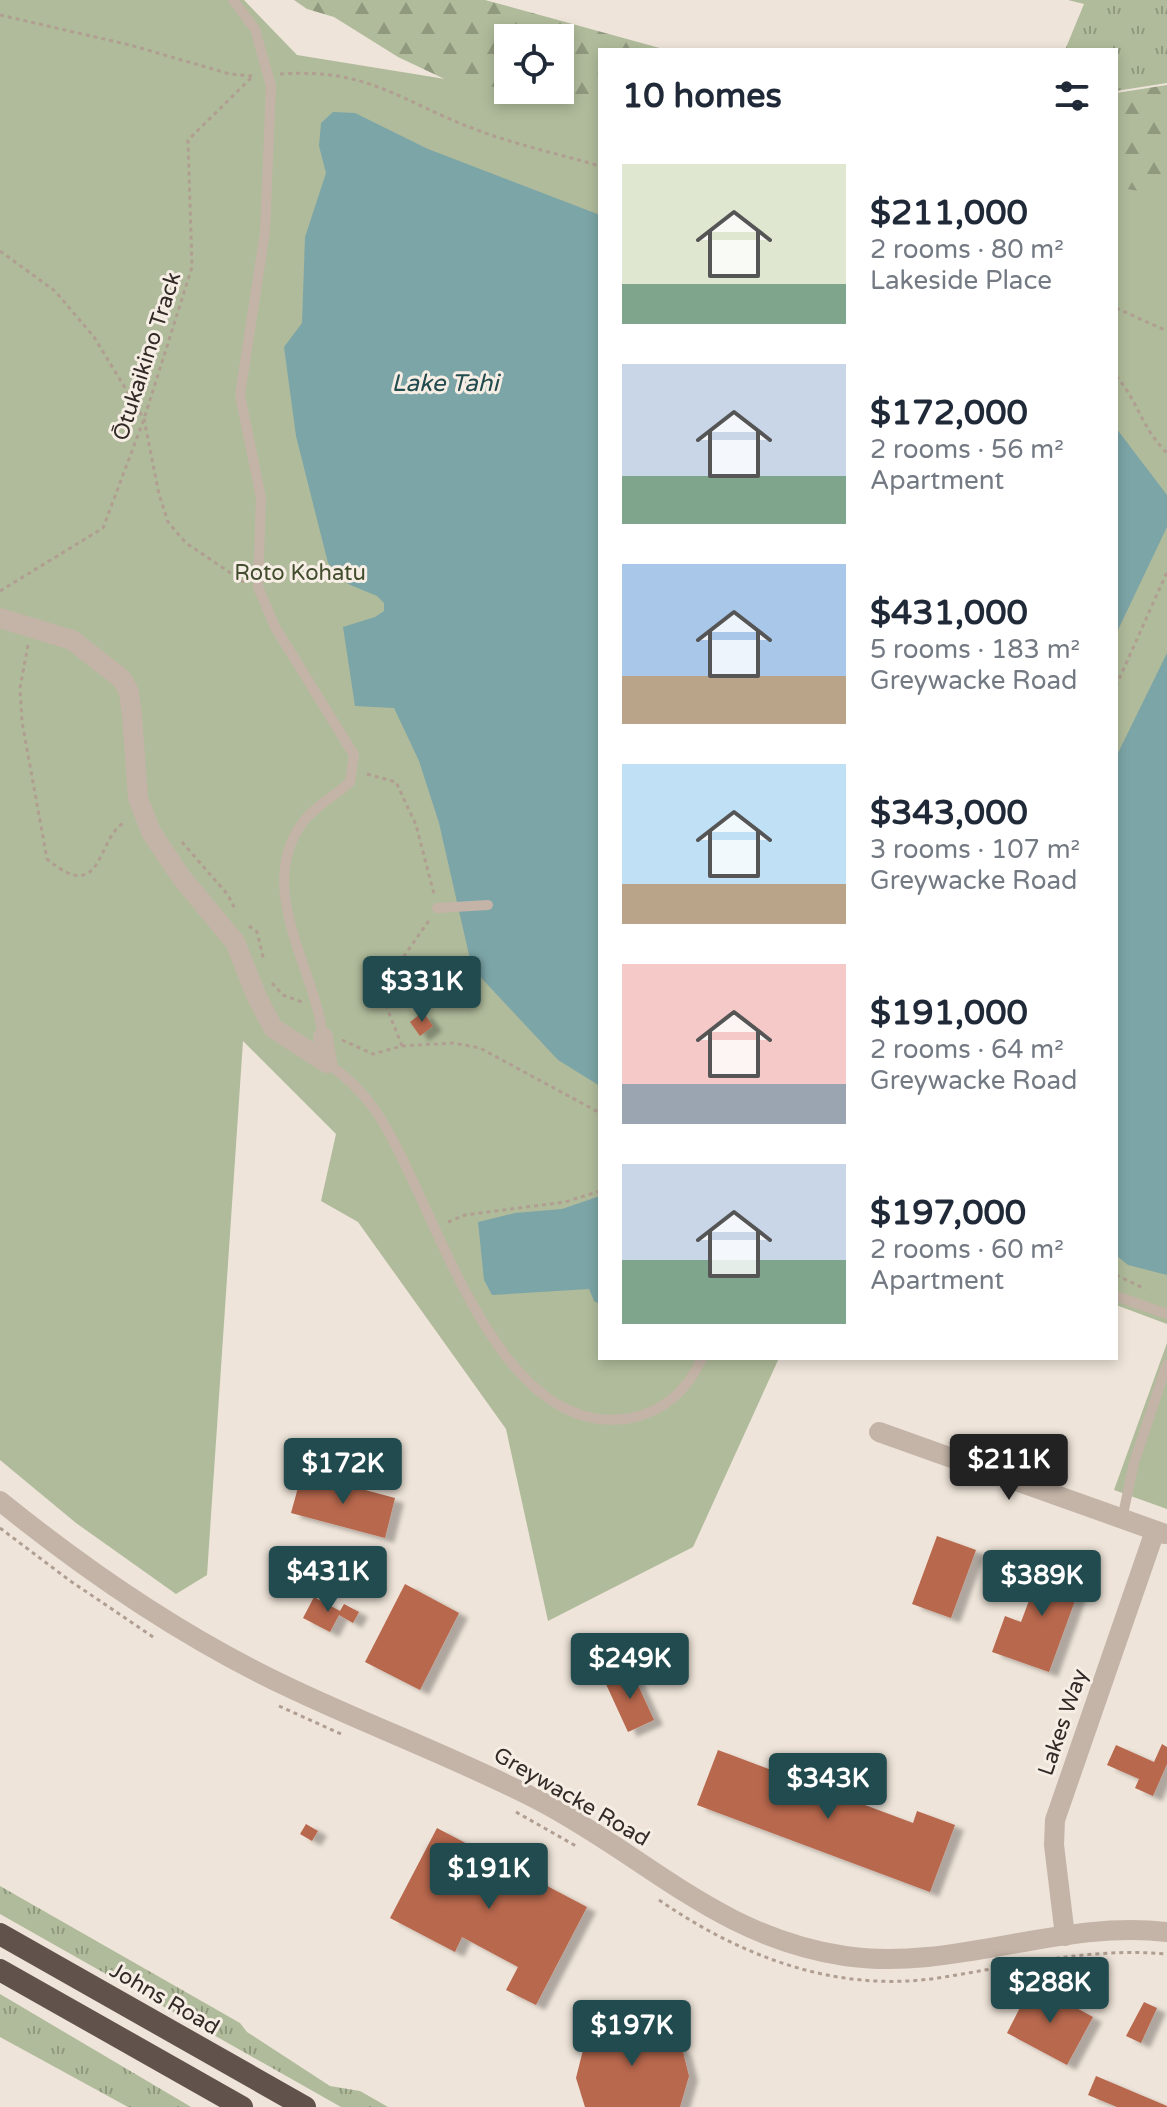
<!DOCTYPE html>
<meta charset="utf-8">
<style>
body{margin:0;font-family:"Varela Round",sans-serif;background:#f6f6f7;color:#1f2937;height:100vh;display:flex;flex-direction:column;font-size:30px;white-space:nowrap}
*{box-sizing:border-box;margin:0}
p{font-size:26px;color:#747a83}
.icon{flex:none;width:44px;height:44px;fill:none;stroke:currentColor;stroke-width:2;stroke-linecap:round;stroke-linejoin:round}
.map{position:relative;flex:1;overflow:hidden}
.drawer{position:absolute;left:598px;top:48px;width:520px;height:1312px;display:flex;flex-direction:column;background:#fff;border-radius:0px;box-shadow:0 4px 12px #0003}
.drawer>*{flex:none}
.controls{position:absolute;left:494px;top:24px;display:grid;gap:16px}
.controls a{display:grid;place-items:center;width:80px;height:80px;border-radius:0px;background:#fff;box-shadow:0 4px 12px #0003;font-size:40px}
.price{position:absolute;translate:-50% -68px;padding:0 18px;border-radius:8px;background:#214b4e;color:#fff;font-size:26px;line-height:52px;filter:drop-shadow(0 2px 4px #0008)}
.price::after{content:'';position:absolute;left:50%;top:48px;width:24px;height:18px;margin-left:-12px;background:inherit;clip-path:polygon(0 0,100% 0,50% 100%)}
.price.active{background:#222;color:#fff}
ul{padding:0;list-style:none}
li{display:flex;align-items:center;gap:24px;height:200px;padding:0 24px}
li span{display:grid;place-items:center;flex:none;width:224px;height:160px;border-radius:0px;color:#555}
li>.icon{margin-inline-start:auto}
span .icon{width:96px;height:96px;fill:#fffc;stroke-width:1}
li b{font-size:34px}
h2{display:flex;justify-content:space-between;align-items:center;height:96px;padding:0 24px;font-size:34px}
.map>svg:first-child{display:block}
</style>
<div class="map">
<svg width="1167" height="2107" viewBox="0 0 1167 2107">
<defs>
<pattern id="grass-tufts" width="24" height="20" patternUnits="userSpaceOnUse" patternTransform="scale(2)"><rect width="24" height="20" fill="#b0bb9b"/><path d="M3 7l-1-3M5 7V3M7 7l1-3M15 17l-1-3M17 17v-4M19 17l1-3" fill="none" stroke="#90987e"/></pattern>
<pattern id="forest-firs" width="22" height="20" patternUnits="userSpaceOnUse" patternTransform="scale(2)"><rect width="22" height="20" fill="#b0bb9b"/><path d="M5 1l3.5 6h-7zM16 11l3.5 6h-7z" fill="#90987e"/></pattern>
<filter id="shadow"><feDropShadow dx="9" dy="5" stdDeviation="2" flood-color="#0004"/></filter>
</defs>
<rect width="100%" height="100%" fill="#eee4d9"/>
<g fill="url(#grass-tufts)">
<polygon points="1068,0 1167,0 1167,83 1116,91 1116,50 1065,50 1084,4"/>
<polygon points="0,1886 240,2023 247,2032 330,2086 360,2091 388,2107 341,2107 0,1914"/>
<polygon points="0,1994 181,2101 191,2107 128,2107 0,2037"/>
</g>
<g fill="url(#forest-firs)" fill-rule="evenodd">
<path d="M294,0H485L667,50H600V136L508,109L398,57L334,17L307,9ZM508,38H560V90H508Z"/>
<polygon points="1167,85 1167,270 1116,275 1116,93"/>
</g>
<g fill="#b0bb9b">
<polygon points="0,0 244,0 297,55 600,104 600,1358 779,1358 693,1547 548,1621 506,1429 358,1222 321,1201 336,1134 243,1041 207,1575 176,1594 76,1523 0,1460"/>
<polygon points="1116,187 1167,196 1167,1324 1116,1305"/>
<polygon points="1167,1343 1167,1509 1114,1490"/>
</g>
<g fill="#7ca5a7">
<polygon points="333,112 355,113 428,149 600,215 600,1086 558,1060 472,968 439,823 419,761 394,708 355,706 343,627 375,617 384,611 384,603 377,596 348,584 328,563 296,436 284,347 302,323 305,237 326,173 319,146 321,123"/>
<polygon points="1116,428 1167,495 1167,527 1116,634"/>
<polygon points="1167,653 1167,1275 1128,1265 1116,1255 1116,757"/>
<polygon points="600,1196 600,1304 594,1301 589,1289 492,1295 484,1280 478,1222 515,1213 562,1209"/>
</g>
<g fill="#b8674d" filter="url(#shadow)">
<polygon points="423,1012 433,1026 420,1036 410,1022"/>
<polygon points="302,1473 395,1498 385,1538 291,1513"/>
<polygon points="937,1536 976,1550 951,1618 912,1604"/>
<polygon points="1045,1558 1085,1573 1049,1672 992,1652 1005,1616 1021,1622"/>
<polygon points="405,1584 459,1613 420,1690 365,1662"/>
<polygon points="314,1597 340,1611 344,1604 359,1612 353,1623 339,1615 330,1632 303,1618"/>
<polygon points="631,1670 654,1720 628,1732 605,1682"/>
<polygon points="1162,1744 1167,1747 1167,1764 1153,1796 1135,1788 1139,1779 1107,1765 1116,1745 1154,1762"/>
<polygon points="718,1750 913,1823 917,1811 955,1825 930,1892 697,1805"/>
<polygon points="306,1824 318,1831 312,1841 300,1834"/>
<polygon points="437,1828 587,1907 536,2005 506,1990 518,1967 462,1937 455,1952 390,1918"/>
<polygon points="1032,1984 1093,2017 1067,2065 1007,2033"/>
<polygon points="1144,2002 1157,2008 1141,2043 1126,2036"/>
<polygon points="636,2020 664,2030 683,2052 689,2076 680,2107 585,2107 576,2078 583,2050 603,2028"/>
<polygon points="1096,2076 1167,2106 1167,2107 1117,2107 1088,2095"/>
</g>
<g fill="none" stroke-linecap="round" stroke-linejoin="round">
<g stroke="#b09e91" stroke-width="3" stroke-dasharray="4 4" stroke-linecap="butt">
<polyline points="0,15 130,45 230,74 252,76"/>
<path d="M280,74C370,68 399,101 477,130C517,145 559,154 600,166"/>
<polyline points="0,251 55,291 94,337 144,419 159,494 168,522 186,543 244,582"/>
<polyline points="1116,308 1167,331"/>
<path d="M1116,376C1139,402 1140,426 1167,453"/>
<polyline points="0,591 103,528 144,419 192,267 188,140 253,76"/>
<path d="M28,645L20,688L22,722L47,859C105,908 96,834 126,822"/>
<polyline points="1116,686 1167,572"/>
<polyline points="367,774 396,782 416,825 434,894"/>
<polyline points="182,842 228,895 236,911"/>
<polyline points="249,926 257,932 264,961"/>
<polyline points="272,983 283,995 302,1002"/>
<polyline points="342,1040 373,1054 402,1046 453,1043 480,1048 600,1113"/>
<polyline points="402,1046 385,1003 404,956 430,919"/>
<polyline points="448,1222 465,1215 565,1202 600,1191"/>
<polyline points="1116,1275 1145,1289"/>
<polyline points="0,1528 69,1580 153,1637"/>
<polyline points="279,1706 341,1734"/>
<polyline points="516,1812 576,1846"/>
<path d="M659,1900C742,1957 836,1993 938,1978C1015,1966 1089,1947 1167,1954"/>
</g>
<g stroke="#c4b4a7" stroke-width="10">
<path d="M233,0L255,29L271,86L265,232L240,395L261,498L258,587L275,627L354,755L350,782C336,795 314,807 303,822C254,888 315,968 323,1037"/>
<polyline points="437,908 488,905"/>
<path d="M327,1063C346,1076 361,1090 375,1110C435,1196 492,1444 631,1418C666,1411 688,1389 702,1358"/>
<polyline points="1116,1296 1167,1314"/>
<polyline points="1122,1519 1134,1463 1167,1364"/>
</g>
<g stroke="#c4b4a7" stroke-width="20">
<polyline points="0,618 72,640 122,679 129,692 132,716 138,798 151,832 181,877 235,942 256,995 273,1028 327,1063"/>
<polyline points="323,1037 327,1063"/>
<polyline points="879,1432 1165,1534"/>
<polyline points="1065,1936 1054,1845 1055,1820 1155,1531"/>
</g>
<path stroke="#c4b4a7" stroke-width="20" d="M0,1501C89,1573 184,1638 288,1687C372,1727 459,1759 542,1802C648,1858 721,1938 845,1956C953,1972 1059,1919 1167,1932"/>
<g stroke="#62524c" stroke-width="22">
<polyline points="0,1934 305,2107"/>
<polyline points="0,1970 242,2107"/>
</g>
</g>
<g text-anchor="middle" stroke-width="6" stroke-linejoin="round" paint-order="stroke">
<g font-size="22" fill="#312a26" stroke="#f6eee5">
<text transform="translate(146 356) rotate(-72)" y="8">Ōtukaikino Track</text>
<text transform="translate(1062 1722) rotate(-71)" y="8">Lakes Way</text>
<text transform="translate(572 1796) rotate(30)" y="8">Greywacke Road</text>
<text transform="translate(165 1998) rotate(30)" y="8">Johns Road</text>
</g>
<g font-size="22" fill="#414d2d" stroke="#f6eee5">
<text x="300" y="580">Roto Kohatu</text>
</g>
<g font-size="24" font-style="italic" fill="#214b4e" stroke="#f6eee5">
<text x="445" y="391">Lake Tahi</text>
</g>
</g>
</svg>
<div class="controls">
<a><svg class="icon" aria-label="locate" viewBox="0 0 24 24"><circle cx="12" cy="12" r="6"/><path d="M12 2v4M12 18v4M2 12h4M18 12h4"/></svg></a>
</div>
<b class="price" style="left:422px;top:1024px">$331K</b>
<b class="price active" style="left:1009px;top:1502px">$211K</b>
<b class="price" style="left:343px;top:1506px">$172K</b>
<b class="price" style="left:328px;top:1614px">$431K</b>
<b class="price" style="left:1042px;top:1618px">$389K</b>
<b class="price" style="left:630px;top:1701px">$249K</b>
<b class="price" style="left:828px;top:1821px">$343K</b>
<b class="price" style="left:489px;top:1911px">$191K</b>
<b class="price" style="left:1050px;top:2025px">$288K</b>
<b class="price" style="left:632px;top:2068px">$197K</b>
<section class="drawer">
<h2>10 homes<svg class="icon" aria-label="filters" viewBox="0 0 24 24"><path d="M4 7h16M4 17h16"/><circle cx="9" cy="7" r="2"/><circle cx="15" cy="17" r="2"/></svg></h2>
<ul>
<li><span style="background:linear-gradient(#dfe7d0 75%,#7fa58c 0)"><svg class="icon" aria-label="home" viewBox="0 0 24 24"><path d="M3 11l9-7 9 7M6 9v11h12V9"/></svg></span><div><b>$211,000</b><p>2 rooms · 80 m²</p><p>Lakeside Place</p></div></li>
<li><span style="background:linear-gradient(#c9d6e8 70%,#7fa58c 0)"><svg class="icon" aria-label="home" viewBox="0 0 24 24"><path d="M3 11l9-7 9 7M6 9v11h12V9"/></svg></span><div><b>$172,000</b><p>2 rooms · 56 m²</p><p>Apartment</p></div></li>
<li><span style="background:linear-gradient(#a9c7e8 70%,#b9a48a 0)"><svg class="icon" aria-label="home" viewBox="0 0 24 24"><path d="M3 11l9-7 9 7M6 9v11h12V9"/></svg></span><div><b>$431,000</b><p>5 rooms · 183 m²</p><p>Greywacke Road</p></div></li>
<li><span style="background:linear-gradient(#bfe0f5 75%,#b9a48a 0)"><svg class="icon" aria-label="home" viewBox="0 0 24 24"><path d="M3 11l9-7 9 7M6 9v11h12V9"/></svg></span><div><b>$343,000</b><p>3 rooms · 107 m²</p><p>Greywacke Road</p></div></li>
<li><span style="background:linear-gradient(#f6c9c9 75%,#9aa5b1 0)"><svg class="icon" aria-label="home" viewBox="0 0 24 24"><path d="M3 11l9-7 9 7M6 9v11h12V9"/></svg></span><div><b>$191,000</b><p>2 rooms · 64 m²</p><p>Greywacke Road</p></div></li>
<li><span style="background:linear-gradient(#c9d6e8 60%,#7fa58c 0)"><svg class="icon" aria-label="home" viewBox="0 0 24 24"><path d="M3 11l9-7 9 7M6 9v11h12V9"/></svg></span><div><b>$197,000</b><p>2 rooms · 60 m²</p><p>Apartment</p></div></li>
</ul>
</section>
</div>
